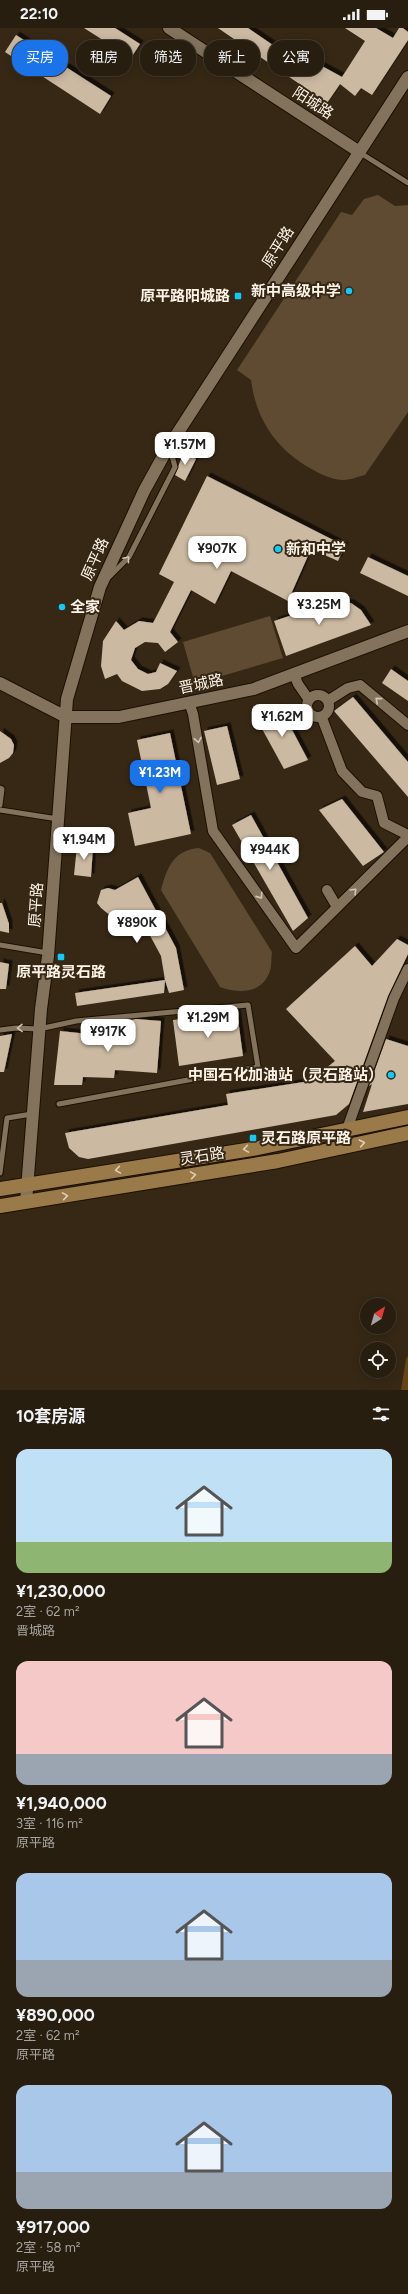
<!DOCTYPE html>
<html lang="zh">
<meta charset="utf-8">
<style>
body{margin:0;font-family:Figtree,"Noto Sans SC",sans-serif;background:#342b1e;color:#f1f3f6;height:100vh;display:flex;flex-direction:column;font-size:15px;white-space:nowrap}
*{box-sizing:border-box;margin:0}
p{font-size:13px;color:#a5a29f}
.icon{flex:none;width:22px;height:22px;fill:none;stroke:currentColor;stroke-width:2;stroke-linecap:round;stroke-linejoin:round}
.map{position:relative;height:1362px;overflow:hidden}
.side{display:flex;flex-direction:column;background:#281e10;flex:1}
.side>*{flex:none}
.banner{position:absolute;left:12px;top:12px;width:384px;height:36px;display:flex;gap:8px}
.needle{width:26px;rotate:37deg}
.buttons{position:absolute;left:360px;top:1270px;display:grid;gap:8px}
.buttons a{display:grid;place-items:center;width:36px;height:36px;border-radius:50%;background:#281e10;box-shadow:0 2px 10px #0003,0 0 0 1px #443c30;font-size:20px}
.price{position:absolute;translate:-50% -34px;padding:0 9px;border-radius:8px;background:#fff;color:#222;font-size:13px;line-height:26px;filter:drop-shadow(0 1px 2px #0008)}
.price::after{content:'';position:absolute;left:50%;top:24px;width:12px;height:9px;margin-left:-6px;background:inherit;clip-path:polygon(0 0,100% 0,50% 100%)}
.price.selected{background:#1a73e8;color:#fff}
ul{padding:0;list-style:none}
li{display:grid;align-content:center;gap:8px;height:212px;padding:0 16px}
li span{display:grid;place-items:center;height:124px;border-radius:12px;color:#555}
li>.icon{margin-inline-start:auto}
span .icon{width:72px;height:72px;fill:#fffc;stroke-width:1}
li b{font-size:17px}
h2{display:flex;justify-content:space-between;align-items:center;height:48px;padding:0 16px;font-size:17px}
.tag{padding:0 14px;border-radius:16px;background:#281e10;box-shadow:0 2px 10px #0003,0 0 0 1px #443c30;font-size:14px;line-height:36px}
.tag.selected{background:#1a73e8;color:#fff}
.status{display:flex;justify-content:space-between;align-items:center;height:28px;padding:0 20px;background:#281e10;direction:ltr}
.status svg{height:11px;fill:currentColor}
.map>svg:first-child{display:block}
</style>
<div class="status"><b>22:10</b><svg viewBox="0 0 49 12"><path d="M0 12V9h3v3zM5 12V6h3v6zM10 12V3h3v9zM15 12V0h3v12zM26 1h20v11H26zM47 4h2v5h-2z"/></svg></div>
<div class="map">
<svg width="408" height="1362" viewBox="0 0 408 1362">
<defs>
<filter id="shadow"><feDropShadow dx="3.5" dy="-3.5" stdDeviation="0" flood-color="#0009"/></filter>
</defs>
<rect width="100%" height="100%" fill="#362815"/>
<g fill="#5e4b32">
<path d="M378,167L395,178L408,177V384L365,447C359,448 351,452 344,452C332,452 320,446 310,440C276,421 256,391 251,352L237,342L341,184L352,187L364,171Z"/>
<polygon points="270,588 283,630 195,656 183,614"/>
<path d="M199,820L210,825L272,924C271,930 272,938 270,943C262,966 239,966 220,959L161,862C167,839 174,822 199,820Z"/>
</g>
<polygon fill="#654515" points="408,1328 408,1362 401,1362 406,1331"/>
<g fill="#cbb9a2" filter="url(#shadow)">
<polygon points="84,0 115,0 140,16 131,30"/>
<polygon points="218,0 248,0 286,26 292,18 300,22 292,33 313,46 320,37 342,49 365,13 345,0 376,0 393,10 399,0 403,0 408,4 408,12 372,67 361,60 355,68 340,56 327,75"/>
<polygon points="16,7 111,68 100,86 5,24"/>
<polygon points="184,423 196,431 185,453 175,447"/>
<polygon points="207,448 345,518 338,533 311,521 288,573 231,543 215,576 191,562 170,604 178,614 165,624 158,615 145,614 135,620 131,632 138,641 148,646 156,644 160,635 177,643 168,656 160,661 142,663 122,653 117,646 105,651 101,638 103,613 116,593 124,602 139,593 153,595 174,554 159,546"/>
<polygon points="368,529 408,548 408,568 360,545"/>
<polygon points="332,574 351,575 361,582 371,597 286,628 274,593"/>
<polygon points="391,641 408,653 408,673 382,655"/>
<polygon points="353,669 408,734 408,769 334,683"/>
<polygon points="280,679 308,732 284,741 255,688"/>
<polygon points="227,698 240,751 217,757 204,703"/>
<polygon points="0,703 11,711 14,717 13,725 9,730 0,735"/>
<polygon points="170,705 191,806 135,818 128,785 151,780 137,712"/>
<polygon points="342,771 384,824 363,838 319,782"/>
<polygon points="251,787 308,890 293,903 232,797"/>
<polygon points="77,818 93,819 91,849 74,847"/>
<polygon points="138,849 176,920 184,962 169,965 165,952 164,965 77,978 75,965 165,952 161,928 139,887 123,898 101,880 97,875 101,862 108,860 115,862"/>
<polygon points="0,875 2,875 9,896 9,905 0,903"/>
<polygon points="397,911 408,917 408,926 388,968 349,1076 336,1087 88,1131 79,1129 69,1120 65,1105 228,1077 226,1066 310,1053 335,1033 286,981 355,918 372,938"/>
<polygon points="0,934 9,936 6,961 0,961"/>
<polygon points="237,984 243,1028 179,1038 173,992"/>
<polygon points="136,991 161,993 157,1045 115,1042 114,1050 83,1049 82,1057 54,1057 60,1003 98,1007 98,1002 130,1004 130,992"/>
<polygon points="12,1006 4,1044 0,1044 0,1008"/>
<polygon points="386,1011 408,1018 408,1076 363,1084 372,1056 369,1058"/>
</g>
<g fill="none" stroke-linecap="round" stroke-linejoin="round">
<defs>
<g id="service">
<polyline points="359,124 408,155"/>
<polyline points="108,550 129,529 175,439 170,420"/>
<polyline points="0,760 2,761 0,777"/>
<polyline points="0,782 58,791"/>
<polyline points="0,917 48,925"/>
<polyline points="0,1002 16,1000 39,1001 76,993 248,977 258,1039 59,1076"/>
<polyline points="0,1145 7,1090 32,1086"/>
</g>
<g id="minor">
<polyline points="294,646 298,656 309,672"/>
<circle cx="318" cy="678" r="11"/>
<polyline points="329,672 348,660 360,657 408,697"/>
<polyline points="189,674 193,686 213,803 296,920 408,809"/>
<polyline points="322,690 342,743 362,764 377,768 384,795 408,807"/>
<polyline points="327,862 337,879"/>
<polyline points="347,1101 394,970 408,941"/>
</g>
<g id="tertiary">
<polyline points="169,0 358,123"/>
<polyline points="0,655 66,689 119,689 254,661 408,603"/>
<polyline points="26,1174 41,981 48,928 67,671 100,559 144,463 166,423 408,49"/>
</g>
<g id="secondary">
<polyline points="0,1161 258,1120 408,1089"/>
<polyline points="0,1178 278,1133 408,1105"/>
</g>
</defs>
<use href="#service" stroke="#1d1001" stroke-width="7"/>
<use href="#minor" stroke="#1d1001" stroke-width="12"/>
<use href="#tertiary" stroke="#1d1001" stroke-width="14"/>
<use href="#secondary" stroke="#1d1001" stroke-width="16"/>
<use href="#service" stroke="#83735d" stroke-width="5"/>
<use href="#minor" stroke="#83735d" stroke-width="10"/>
<use href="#tertiary" stroke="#83735d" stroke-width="12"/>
<use href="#secondary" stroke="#9a7a48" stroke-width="14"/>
</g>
<defs><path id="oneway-chevron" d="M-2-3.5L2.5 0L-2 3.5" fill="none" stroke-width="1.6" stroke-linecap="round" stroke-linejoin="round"/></defs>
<g stroke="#d2c6b7">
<use href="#oneway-chevron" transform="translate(127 531) rotate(-50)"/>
<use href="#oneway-chevron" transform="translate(378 672) rotate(-140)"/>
<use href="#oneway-chevron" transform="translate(198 712) rotate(80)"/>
<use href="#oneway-chevron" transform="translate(354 863) rotate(-45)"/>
<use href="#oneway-chevron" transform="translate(260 868) rotate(55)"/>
<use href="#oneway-chevron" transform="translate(20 1000) rotate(179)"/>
</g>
<g stroke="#dfcfb7">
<use href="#oneway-chevron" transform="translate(362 1115) rotate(-12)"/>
<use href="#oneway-chevron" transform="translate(246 1121) rotate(171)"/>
<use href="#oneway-chevron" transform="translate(118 1142) rotate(171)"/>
<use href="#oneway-chevron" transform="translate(193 1147) rotate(-9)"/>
<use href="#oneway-chevron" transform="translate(65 1168) rotate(-9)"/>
</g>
<g fill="#10cafa" stroke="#362815" stroke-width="1.5">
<circle cx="349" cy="263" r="4"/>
<rect x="234" y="264" width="8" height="8" rx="2"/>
<circle cx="278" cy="521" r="4"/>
<circle cx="62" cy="579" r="4"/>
<rect x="57" y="925" width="8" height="8" rx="2"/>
<circle cx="391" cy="1047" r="4"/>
<rect x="249" y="1106" width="8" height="8" rx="2"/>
</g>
<g text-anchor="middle" stroke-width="4" stroke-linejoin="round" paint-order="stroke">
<g font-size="15" fill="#fdf3e7" stroke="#362815">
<text transform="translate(313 75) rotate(33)" y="5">阳城路</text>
<text transform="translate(278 219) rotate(-58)" y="5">原平路</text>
<text transform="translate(95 531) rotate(-66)" y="5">原平路</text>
<text transform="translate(201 656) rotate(-12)" y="5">晋城路</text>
<text transform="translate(36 877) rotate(-86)" y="5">原平路</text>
<text transform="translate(202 1128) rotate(-9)" y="5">灵石路</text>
</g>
<g font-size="15" font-weight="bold" fill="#fdf3e7" stroke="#362815" text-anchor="end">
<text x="341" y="268">新中高级中学</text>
<text x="230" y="273">原平路阳城路</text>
<text x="286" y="526" text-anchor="start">新和中学</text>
<text x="70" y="584" text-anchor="start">全家</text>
<text x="61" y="949" text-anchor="middle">原平路灵石路</text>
<text x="383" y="1052">中国石化加油站（灵石路站）</text>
<text x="261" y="1115" text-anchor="start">灵石路原平路</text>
</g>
</g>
</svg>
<div class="buttons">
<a><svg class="needle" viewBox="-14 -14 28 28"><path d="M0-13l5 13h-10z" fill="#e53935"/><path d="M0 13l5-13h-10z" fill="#a5a29f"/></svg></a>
<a><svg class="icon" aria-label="locate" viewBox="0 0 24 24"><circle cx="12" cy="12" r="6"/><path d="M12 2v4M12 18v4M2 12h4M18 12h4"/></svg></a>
</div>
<b class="price" style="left:185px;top:438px">¥1.57M</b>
<b class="price" style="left:217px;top:542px">¥907K</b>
<b class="price" style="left:319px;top:598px">¥3.25M</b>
<b class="price" style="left:282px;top:710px">¥1.62M</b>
<b class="price selected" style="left:160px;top:766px">¥1.23M</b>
<b class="price" style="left:84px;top:833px">¥1.94M</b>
<b class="price" style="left:270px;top:843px">¥944K</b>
<b class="price" style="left:137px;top:916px">¥890K</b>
<b class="price" style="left:208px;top:1011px">¥1.29M</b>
<b class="price" style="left:108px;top:1025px">¥917K</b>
<div class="banner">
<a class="tag selected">买房</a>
<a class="tag">租房</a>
<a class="tag">筛选</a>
<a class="tag">新上</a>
<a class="tag">公寓</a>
</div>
</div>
<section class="side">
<h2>10套房源<svg class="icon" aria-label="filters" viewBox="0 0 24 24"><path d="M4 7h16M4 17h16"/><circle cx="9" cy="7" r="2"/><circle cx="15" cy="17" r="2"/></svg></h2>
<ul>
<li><span style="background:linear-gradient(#bfe0f5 75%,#8fb573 0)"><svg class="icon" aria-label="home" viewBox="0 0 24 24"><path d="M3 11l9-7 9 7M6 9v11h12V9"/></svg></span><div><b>¥1,230,000</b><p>2室 · 62 m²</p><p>晋城路</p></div></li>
<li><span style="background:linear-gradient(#f6c9c9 75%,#9aa5b1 0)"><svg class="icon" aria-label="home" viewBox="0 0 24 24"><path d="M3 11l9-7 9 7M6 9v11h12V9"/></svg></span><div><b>¥1,940,000</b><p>3室 · 116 m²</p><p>原平路</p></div></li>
<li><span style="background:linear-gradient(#a9c7e8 70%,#9aa5b1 0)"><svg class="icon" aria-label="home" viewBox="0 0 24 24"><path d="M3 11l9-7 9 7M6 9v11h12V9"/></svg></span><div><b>¥890,000</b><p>2室 · 62 m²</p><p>原平路</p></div></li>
<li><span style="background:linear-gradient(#a9c7e8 70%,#9aa5b1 0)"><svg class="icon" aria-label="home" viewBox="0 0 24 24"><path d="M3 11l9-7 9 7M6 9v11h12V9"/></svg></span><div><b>¥917,000</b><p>2室 · 58 m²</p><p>原平路</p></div></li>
</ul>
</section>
